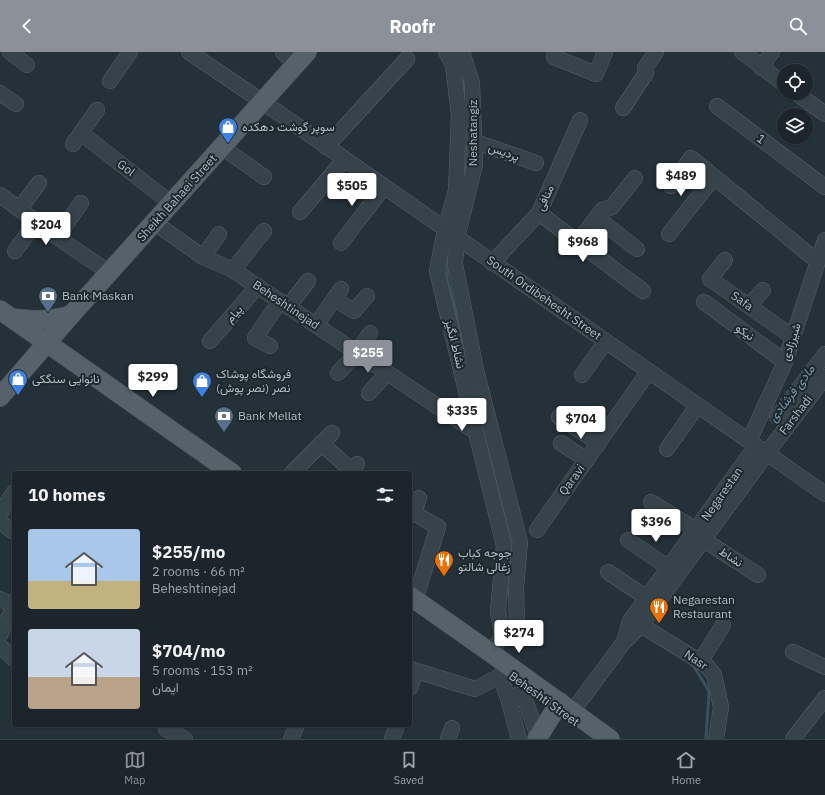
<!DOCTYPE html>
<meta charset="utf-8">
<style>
body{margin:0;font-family:"IBM Plex Sans",Vazirmatn,sans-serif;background:#242d33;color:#f1f3f6;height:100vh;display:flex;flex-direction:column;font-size:15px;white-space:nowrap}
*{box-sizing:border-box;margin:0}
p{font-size:13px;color:#a0a5a9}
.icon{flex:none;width:22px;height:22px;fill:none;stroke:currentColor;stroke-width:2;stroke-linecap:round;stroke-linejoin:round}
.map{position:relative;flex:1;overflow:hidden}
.details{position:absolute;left:12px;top:419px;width:400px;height:256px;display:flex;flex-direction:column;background:#1b252b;border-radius:4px;box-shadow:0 1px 3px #0004,0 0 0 1px #394247}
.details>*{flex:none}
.tools{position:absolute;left:777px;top:12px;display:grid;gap:8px}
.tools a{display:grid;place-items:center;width:36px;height:36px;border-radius:50%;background:#1b252b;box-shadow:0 1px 3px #0004,0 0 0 1px #394247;font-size:20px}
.price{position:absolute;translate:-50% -34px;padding:0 9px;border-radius:4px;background:#fff;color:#222;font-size:13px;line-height:26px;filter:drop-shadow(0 1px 2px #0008)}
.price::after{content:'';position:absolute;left:50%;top:24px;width:12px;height:9px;margin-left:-6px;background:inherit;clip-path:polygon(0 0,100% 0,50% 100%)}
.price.active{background:#8c9099;color:#fff}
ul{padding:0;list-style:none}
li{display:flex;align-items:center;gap:12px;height:100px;padding:0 16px}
li span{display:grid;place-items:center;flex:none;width:112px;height:80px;border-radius:4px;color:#555}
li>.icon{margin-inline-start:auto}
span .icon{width:48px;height:48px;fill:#fffc;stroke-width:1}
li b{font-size:17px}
h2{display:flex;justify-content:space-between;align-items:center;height:48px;padding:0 16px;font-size:17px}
header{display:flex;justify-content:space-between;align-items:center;height:52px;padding:0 16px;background:#8c9099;color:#fff;font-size:18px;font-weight:700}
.dock{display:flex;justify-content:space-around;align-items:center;height:56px;border-top:1px solid #394247;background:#1b252b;font-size:11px;color:#a0a5a9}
.dock a{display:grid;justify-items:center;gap:2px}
.dock .active{color:#8c9099}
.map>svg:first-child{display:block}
</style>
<header><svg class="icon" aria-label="back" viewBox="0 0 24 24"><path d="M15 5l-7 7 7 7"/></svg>Roofr<svg class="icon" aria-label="search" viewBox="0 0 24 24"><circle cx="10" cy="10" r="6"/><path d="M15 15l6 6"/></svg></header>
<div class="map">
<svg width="825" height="687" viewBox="0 0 825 687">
<rect width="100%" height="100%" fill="#243139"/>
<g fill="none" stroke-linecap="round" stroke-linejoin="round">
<g stroke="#39505f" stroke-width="3">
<polyline points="462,24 465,35 465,50"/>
<polyline points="463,126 465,117 465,96"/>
<polyline points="448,210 447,225 462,287"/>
<polyline points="693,613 709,639 706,687"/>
</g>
<defs>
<g id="minor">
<polyline points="10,0 27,13"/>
<polyline points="189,0 263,50 825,442"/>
<polyline points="283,0 296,13"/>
<polyline points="446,0 453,13 459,63 456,138 445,178 437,219 476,380 504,494 498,559 502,584"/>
<polyline points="462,0 472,31 475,112 457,186 455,212 476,318 520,490 516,535 517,572 502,584 491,601"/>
<polyline points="742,0 784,32"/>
<polyline points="554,5 596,22 605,0"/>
<polyline points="761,16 772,0"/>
<polyline points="110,29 130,0"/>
<polyline points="0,41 16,52"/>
<polyline points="796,41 825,62"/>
<polyline points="717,54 825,135"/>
<polyline points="623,56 646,21 645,16 656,0"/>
<polyline points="81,81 172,152"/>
<polyline points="473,89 536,111"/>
<polyline points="73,92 97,58"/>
<polyline points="222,95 264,125"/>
<polyline points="326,95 407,7"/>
<polyline points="671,134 691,106 817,209"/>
<polyline points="0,143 57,185 110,221"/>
<polyline points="19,157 39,131"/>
<polyline points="300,160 344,108"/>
<polyline points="539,161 643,239"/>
<polyline points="597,166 637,197"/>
<polyline points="155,171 203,205 233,218 476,380"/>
<polyline points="669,182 714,125"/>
<polyline points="57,185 81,151"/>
<polyline points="578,190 602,158 612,155 635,126"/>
<polyline points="341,191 384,135"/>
<polyline points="15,199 36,170"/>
<polyline points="203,205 219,182"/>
<polyline points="725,208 710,227 793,285"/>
<polyline points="492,211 539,161 580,68"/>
<polyline points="233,218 264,179"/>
<polyline points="334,247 354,259 367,244"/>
<polyline points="704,250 785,310"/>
<polyline points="749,254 763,238"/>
<polyline points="288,255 308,229"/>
<polyline points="316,273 341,237"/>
<polyline points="210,289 258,234"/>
<polyline points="270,294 255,286 280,249"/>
<polyline points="338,321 357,301 370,281"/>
<polyline points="582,323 606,289"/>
<polyline points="369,341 387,321"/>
<polyline points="559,365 599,391"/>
<polyline points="777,365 825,302"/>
<polyline points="749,389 785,310 793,285 825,188"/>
<polyline points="321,391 350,417 357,412"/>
<polyline points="561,391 587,408"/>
<polyline points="667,397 697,354"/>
<polyline points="292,421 332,381"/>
<polyline points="651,450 696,478"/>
<polyline points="0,462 14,440"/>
<polyline points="0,470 14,480"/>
<polyline points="537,478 649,319"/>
<polyline points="628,488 669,516"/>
<polyline points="704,488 758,523"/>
<polyline points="608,520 647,546"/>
<polyline points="0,547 14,553"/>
<polyline points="415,548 438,475 414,461 419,446"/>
<polyline points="641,573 707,614 714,623 721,655 716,687"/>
<polyline points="0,583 14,554"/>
<polyline points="624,590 630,569 756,394"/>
<polyline points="0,594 14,607"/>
<polyline points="793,600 825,615"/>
<polyline points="700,610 723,573"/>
<polyline points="410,617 475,637 500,624 507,613"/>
<polyline points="500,624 508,646 519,687"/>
<polyline points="410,636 416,619"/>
<polyline points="508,646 517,643 526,650 538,685"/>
<polyline points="572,660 624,590 641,573 767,401 825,325"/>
<polyline points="166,677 185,687"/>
<polyline points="291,687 297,673"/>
<polyline points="392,687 397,673"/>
<polyline points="448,687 452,676"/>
<polyline points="793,687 825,646"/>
</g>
<g id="major">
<polyline points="0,258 232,421"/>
<path d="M12,266C32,269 51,269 71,263"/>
<polyline points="0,345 71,263 307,0"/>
<polyline points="410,544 491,601 610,687"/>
<polyline points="537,687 538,685 560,650"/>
</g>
</defs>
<use href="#minor" stroke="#566168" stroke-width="16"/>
<use href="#major" stroke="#414c53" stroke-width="20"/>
<use href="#minor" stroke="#37434a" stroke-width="15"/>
<use href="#major" stroke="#55626a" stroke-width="19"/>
</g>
<defs>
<symbol id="shop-pin" viewBox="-11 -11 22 30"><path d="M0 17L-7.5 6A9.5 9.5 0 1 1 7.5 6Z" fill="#3f7fe0" stroke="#1d282e"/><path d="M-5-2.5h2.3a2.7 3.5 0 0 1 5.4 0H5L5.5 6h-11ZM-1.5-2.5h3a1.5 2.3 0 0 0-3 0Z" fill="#fff"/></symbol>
<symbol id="bank-pin" viewBox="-11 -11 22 30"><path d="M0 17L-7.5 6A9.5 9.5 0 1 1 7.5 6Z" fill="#5c6f8a" stroke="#1d282e"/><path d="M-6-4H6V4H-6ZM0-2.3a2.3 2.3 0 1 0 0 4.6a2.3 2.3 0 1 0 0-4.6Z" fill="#fff"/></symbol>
<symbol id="restaurant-pin" viewBox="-11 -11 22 30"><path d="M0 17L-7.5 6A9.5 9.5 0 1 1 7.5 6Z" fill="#e8710a" stroke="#1d282e"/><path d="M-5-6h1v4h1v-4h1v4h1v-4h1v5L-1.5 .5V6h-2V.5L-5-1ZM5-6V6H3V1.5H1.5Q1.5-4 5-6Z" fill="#fff"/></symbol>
</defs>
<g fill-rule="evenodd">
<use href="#shop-pin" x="217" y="64" width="22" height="30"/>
<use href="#bank-pin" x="37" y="233" width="22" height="30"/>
<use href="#shop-pin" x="7" y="316" width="22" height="30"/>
<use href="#shop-pin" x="191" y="318" width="22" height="30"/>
<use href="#bank-pin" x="213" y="353" width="22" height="30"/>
<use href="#restaurant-pin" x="433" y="497" width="22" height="30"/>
<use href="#restaurant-pin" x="648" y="544" width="22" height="30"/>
</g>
<g text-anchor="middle" stroke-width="4" stroke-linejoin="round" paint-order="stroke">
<g font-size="12" fill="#b3bec5" stroke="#1d282e" text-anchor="start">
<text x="242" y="79">سوپر گوشت دهکده</text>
<text x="62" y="248">Bank Maskan</text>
<text x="216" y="326">فروشگاه پوشاک<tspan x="216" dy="14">نصر (نصر پوش)</tspan></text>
<text x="32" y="331">نانوایی سنگکی</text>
<text x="238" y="368">Bank Mellat</text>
<text x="458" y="505">جوجه کباب<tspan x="458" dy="14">زغالی شالتو</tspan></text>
<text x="673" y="552">Negarestan<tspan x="673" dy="14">Restaurant</tspan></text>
</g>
<g font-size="12" fill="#b3bec5" stroke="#1d282e">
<text transform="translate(473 81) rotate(-90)" y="4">Neshatangiz</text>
<text transform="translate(761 87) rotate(37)" y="4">1</text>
<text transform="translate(504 100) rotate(20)" y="4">پردیس</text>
<text transform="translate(126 116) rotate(38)" y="4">Gol</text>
<text transform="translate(177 146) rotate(-48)" y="4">Sheikh Bahaei Street</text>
<text transform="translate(545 146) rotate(-65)" y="4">منافی</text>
<text transform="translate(544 246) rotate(35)" y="4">South Ordibehesht Street</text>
<text transform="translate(742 249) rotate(35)" y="4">Safa</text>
<text transform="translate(286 253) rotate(34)" y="4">Beheshtinejad</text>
<text transform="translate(234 262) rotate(-49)" y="4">پیام</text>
<text transform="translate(745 280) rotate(36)" y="4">نیکو</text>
<text transform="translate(791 290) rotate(-72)" y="4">شیرزادی</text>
<text transform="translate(455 292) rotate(76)" y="4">نشاط انگیز</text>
<text transform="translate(796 363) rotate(-53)" y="4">Farshadi</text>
<text transform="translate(572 428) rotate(-54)" y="4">Qaravi</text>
<text transform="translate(722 442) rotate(-55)" y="4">Negarestan</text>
<text transform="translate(731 505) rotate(34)" y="4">نشاط</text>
<text transform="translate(696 608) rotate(34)" y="4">Nasr</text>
<text transform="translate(544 647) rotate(36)" y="4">Beheshti Street</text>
</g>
<g font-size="13" font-style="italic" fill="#7595a7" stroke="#1d282e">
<text transform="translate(791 341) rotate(-53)" y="5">مادی فرشادی</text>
</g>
</g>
</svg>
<div class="tools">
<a><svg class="icon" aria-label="locate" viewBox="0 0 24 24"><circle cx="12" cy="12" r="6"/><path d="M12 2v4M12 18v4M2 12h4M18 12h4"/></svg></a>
<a><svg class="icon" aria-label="layers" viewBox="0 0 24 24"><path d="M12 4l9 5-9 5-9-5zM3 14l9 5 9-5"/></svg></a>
</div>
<b class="price" style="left:681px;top:145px">$489</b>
<b class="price" style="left:352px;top:155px">$505</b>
<b class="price" style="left:46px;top:194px">$204</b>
<b class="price" style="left:583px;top:211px">$968</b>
<b class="price active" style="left:368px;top:322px">$255</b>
<b class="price" style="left:153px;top:346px">$299</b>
<b class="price" style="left:462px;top:380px">$335</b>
<b class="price" style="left:581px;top:388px">$704</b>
<b class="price" style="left:656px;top:491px">$396</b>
<b class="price" style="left:519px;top:602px">$274</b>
<section class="details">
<h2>10 homes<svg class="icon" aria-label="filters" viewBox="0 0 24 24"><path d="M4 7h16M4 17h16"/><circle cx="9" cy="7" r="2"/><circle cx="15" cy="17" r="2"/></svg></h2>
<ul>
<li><span style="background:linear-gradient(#a9c7e8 65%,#c2b280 0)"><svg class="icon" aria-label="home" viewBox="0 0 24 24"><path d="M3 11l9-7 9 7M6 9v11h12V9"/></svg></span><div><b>$255/mo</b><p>2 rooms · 66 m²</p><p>Beheshtinejad</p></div></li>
<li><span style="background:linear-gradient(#c9d6e8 60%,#b9a48a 0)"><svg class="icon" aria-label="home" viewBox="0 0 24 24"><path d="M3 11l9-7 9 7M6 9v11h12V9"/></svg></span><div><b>$704/mo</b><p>5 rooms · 153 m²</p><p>ایمان</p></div></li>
</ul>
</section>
</div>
<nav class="dock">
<a class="active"><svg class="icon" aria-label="map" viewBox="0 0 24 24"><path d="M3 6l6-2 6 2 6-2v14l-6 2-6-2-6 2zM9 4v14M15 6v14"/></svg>Map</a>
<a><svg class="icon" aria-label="saved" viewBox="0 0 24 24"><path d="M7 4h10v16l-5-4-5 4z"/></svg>Saved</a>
<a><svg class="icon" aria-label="home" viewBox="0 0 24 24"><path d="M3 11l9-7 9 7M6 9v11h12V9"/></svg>Home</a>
</nav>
